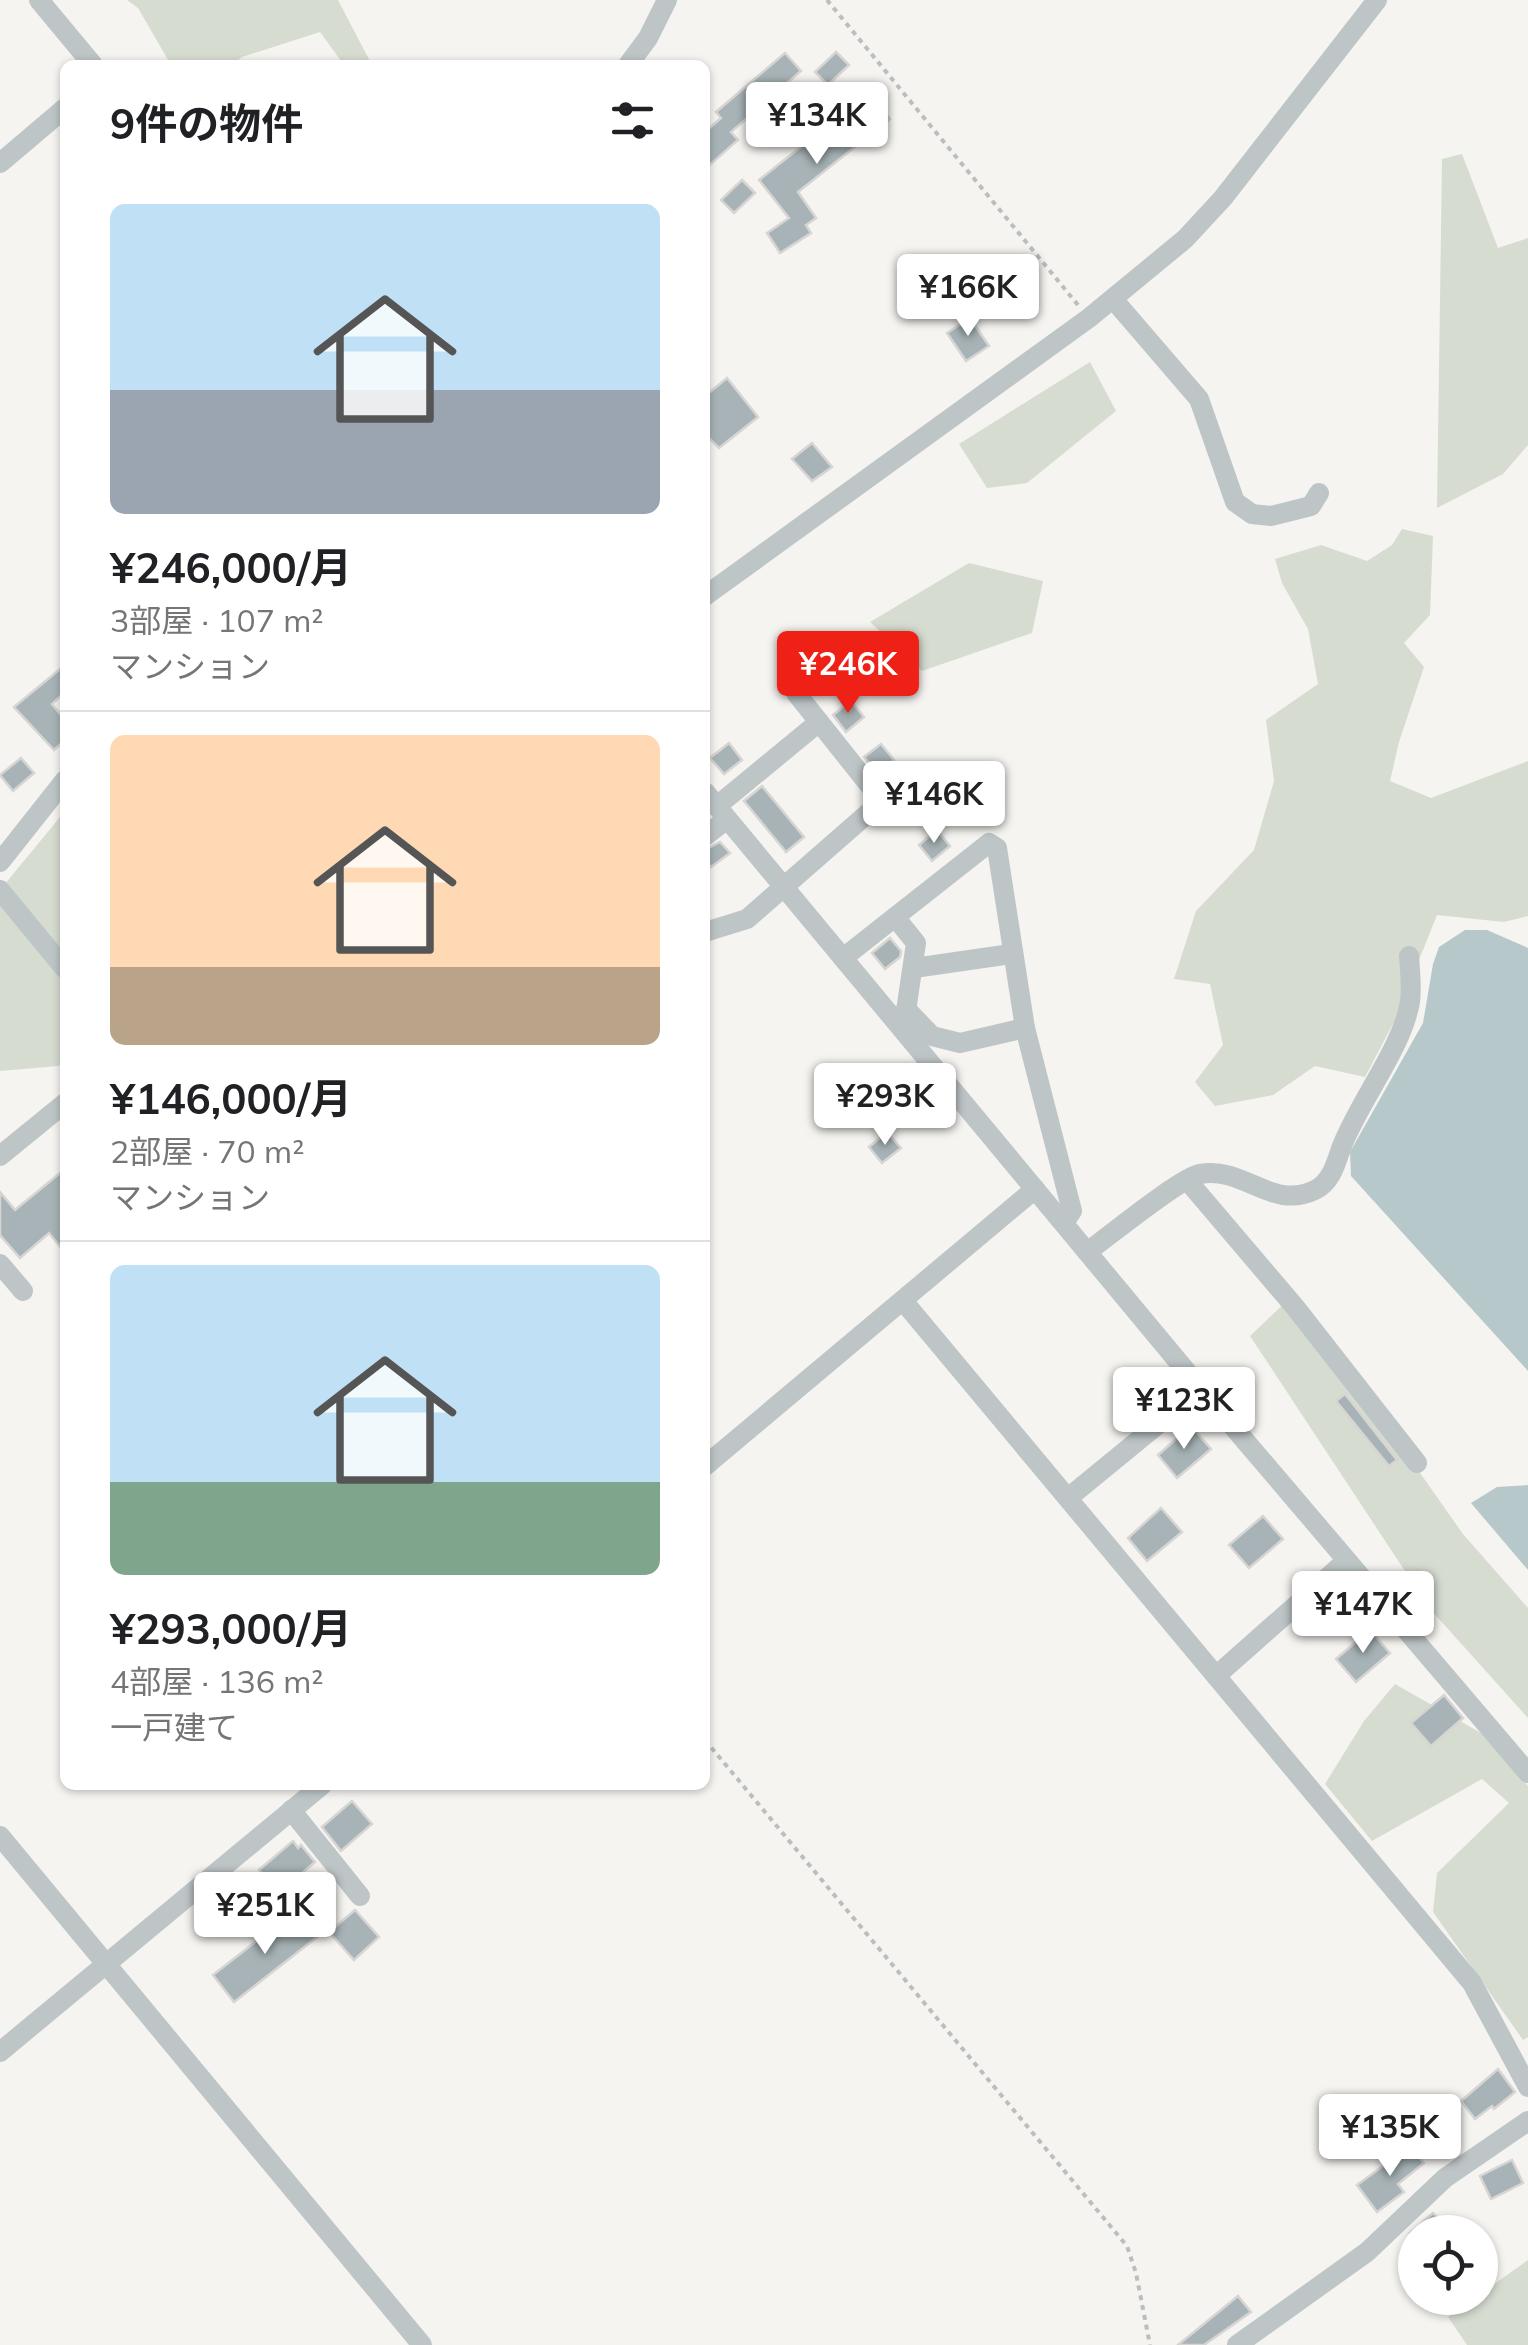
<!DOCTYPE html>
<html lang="ja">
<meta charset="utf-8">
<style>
body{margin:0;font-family:Mulish,"Noto Sans JP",sans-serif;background:#f2f2f2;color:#202124;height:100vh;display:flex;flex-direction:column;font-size:38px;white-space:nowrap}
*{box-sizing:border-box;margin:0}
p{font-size:32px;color:#757577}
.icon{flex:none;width:55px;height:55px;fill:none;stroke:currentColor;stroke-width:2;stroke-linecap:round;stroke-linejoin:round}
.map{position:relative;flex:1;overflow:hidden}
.drawer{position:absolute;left:60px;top:60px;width:650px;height:1730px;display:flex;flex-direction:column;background:#fff;border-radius:15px;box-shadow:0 2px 8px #0004}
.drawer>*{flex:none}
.controls{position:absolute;left:1398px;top:2215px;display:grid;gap:20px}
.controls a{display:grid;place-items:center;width:100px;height:100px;border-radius:50%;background:#fff;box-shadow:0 2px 8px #0004;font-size:50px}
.price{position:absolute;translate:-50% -85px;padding:0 22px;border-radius:10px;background:#fff;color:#222;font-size:32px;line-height:65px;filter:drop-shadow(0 2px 5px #0008)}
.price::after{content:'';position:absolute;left:50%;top:60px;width:30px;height:22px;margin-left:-15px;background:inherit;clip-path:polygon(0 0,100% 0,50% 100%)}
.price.current{background:#ef2116;color:#fff}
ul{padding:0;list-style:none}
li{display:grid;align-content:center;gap:20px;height:530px;padding:0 50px}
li+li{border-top:2px solid #e0e0e0}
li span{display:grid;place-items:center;height:310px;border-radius:15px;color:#555}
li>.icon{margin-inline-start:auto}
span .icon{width:180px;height:180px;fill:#fffc;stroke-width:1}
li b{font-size:42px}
h2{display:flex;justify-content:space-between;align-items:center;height:120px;padding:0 50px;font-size:42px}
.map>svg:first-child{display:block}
</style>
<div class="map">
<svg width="1528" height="2345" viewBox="0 0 1528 2345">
<rect width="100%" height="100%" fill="#f5f4f0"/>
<g fill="#d7dcd1">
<polygon points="127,0 338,0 372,65 344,65 320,32 242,57 231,65 171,65 138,8"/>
<polygon points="1462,154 1498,248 1528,238 1528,445 1503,474 1437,508 1442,159"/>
<polygon points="1090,362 1116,411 1027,483 987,488 959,444"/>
<polygon points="1402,529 1433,536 1430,615 1404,643 1424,667 1399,742 1390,781 1431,798 1528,761 1528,916 1504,922 1437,915 1395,1020 1365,1077 1315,1066 1273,1095 1215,1106 1195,1082 1223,1045 1210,984 1174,979 1196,911 1254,850 1274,781 1266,720 1318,684 1308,629 1282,583 1275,559 1321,545 1367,561 1392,545"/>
<polygon points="969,563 1043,581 1032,633 922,671 870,622"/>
<polygon points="65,811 65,1061 58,1066 0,1071 0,890"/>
<polygon points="1294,1294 1463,1534 1528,1608 1528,1718 1430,1609 1250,1336"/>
<polygon points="1395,1684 1481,1733 1528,1786 1528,2037 1523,2040 1433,1912 1437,1873 1509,1803 1482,1779 1372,1841 1325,1784 1364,1721"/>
<polygon points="1528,2260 1528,2345 1467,2345 1448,2317"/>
</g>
<g fill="#b7c8ca">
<polygon points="1465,930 1487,930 1528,948 1528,1371 1351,1176 1350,1152 1423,1023 1433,964 1439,947"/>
<polygon points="1528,1485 1528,1570 1471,1503 1497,1487"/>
</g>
<g fill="#a7b3b6" stroke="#d6d5d3" stroke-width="2.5">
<polygon points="836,52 849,65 828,85 815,72"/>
<polygon points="785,53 801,71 731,132 738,140 705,169 705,132 721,118 716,112"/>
<polygon points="869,93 890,119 798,192 816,218 806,225 811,233 780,253 767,233 789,218 759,180"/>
<polygon points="742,180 755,193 734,213 721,200"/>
<polygon points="970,318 989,346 966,361 947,333"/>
<polygon points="727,378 758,417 719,448 705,434 705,396"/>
<polygon points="812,443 832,467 812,481 792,459"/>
<polygon points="65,665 65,692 52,704 65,720 65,740 54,750 14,707"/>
<polygon points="851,701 864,717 846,732 833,715"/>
<polygon points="729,743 742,760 724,774 710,758"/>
<polygon points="881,744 894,760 877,773 864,757"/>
<polygon points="21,758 34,773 13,791 0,775"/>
<polygon points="762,786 804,837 786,852 744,801"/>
<polygon points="937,830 950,846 932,861 919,845"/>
<polygon points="720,842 730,853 711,867 705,860 705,850"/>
<polygon points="890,938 901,951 900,957 885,969 872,953"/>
<polygon points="887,1092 900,1109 881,1123 868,1107"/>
<polygon points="887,1132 901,1148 882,1163 869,1147"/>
<polygon points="65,1169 65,1253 49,1233 20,1258 0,1235 0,1192 15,1210"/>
<polygon points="1345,1394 1397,1460 1389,1466 1336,1401"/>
<polygon points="1191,1426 1211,1449 1177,1478 1158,1455"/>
<polygon points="1161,1508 1182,1532 1147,1561 1128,1538"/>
<polygon points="1263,1516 1283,1539 1249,1568 1229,1545"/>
<polygon points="1370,1630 1390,1653 1356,1682 1336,1659"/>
<polygon points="1444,1695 1463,1718 1431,1746 1411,1723"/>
<polygon points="352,1801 372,1824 341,1851 322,1827"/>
<polygon points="293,1841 298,1848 301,1845 315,1862 279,1893 259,1870"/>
<polygon points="355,1910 379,1937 354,1960 329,1932"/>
<polygon points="286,1918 296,1929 309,1919 321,1934 234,2002 213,1975"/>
<polygon points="1498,2069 1515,2092 1494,2109 1492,2106 1475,2119 1461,2101"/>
<polygon points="1410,2146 1424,2163 1398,2184 1404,2192 1377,2212 1357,2185"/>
<polygon points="1512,2160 1523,2183 1491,2199 1480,2176"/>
<polygon points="1433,2213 1451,2232 1411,2232"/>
<polygon points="1238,2296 1251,2312 1204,2345 1178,2345"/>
</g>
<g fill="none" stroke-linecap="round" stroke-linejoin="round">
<g stroke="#babebf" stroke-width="4" stroke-dasharray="5 5" stroke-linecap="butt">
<polyline points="827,0 1078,305"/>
<polyline points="705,1740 1127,2246 1136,2273 1150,2345"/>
</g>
<g stroke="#bec5c7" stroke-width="20">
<polyline points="39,0 93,65"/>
<polyline points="628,65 648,38 667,0"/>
<polyline points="0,163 65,108"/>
<polyline points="1113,299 1199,399 1235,502 1252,514 1271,516 1311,506 1319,493"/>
<polyline points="705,596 1089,318 1185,239 1223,198 1377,0"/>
<polyline points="705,792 1201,1389 1528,1773"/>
<polyline points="717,806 819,722"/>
<polyline points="705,836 727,819"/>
<polyline points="0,862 65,780"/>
<polyline points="0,890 65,969"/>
<polyline points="895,917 916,943 905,1018"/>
<polyline points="705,932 747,919 882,801 796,693"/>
<polyline points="843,958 989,843 997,848 1025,1028 1072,1211 1064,1223"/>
<polyline points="914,968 1011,954"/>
<polyline points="906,1009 932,1036 960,1043 1025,1028"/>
<polyline points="0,1156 65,1103"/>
<polyline points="1187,1180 1295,1307 1417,1463"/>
<path d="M1087,1252C1108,1237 1181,1177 1200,1174C1245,1166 1271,1211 1315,1190C1332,1182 1336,1162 1342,1146C1360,1100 1402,1048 1410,1002C1412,988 1410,971 1409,956"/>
<polyline points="0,1264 23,1291"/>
<polyline points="904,1302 1472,1983 1528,2087"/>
<polyline points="705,1466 1035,1189"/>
<polyline points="1068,1498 1201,1389"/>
<polyline points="1216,1676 1346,1561"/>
<polyline points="291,1810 360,1896"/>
<polyline points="0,1836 422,2345"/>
<polyline points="0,2052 322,1785"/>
<polyline points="1237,2345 1367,2252 1445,2178 1528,2121"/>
</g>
</g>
</svg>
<div class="controls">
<a><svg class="icon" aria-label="locate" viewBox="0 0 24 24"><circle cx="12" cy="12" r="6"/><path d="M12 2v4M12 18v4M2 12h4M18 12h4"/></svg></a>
</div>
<b class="price" style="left:817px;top:167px">¥134K</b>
<b class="price" style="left:968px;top:339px">¥166K</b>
<b class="price current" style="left:848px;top:716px">¥246K</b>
<b class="price" style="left:934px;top:846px">¥146K</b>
<b class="price" style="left:885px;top:1148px">¥293K</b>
<b class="price" style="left:1184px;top:1452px">¥123K</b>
<b class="price" style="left:1363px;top:1656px">¥147K</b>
<b class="price" style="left:265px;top:1957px">¥251K</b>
<b class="price" style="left:1390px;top:2179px">¥135K</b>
<section class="drawer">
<h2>9件の物件<svg class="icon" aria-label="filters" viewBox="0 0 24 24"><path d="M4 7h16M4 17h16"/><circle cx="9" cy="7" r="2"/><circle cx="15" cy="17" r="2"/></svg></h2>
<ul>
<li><span style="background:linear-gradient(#bfe0f5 60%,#9aa5b1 0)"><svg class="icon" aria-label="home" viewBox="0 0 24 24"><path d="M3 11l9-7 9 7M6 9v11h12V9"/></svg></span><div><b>¥246,000/月</b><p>3部屋 · 107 m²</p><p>マンション</p></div></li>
<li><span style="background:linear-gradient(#ffd9b3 75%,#b9a48a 0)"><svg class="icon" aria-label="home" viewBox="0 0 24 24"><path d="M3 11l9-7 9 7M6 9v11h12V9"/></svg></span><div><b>¥146,000/月</b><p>2部屋 · 70 m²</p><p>マンション</p></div></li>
<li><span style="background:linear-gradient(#bfe0f5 70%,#7fa58c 0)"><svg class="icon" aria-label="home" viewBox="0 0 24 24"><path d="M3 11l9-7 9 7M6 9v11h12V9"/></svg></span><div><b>¥293,000/月</b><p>4部屋 · 136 m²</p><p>一戸建て</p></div></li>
</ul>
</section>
</div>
